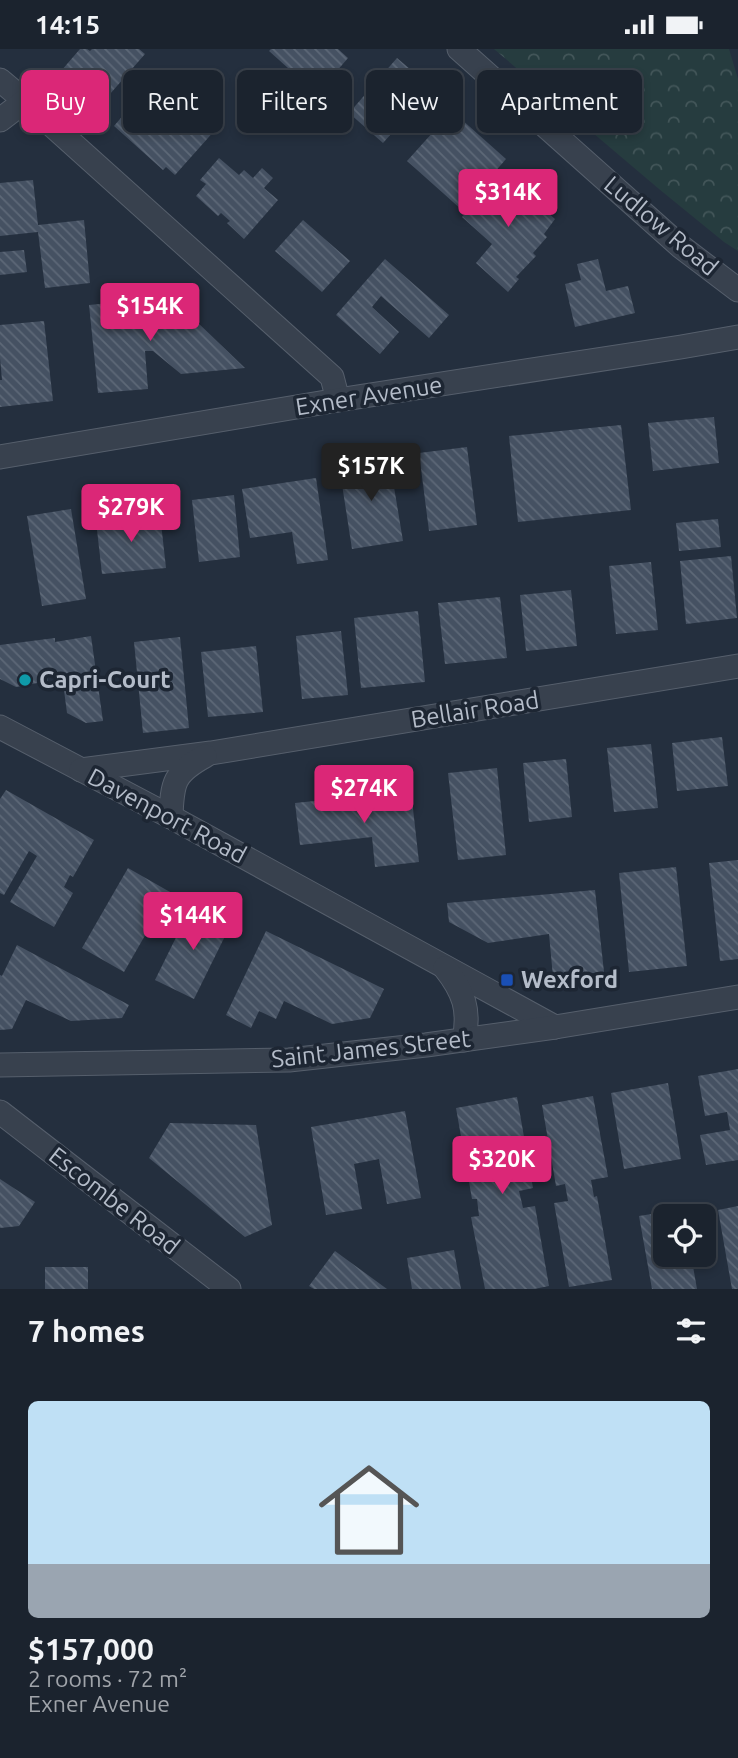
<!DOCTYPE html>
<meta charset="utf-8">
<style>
body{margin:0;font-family:Ubuntu,sans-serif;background:#242b36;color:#f1f3f6;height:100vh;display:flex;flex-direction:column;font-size:26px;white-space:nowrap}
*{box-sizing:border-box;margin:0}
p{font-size:23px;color:#a0a4aa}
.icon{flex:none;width:38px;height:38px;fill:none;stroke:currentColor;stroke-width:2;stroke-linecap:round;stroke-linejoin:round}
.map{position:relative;height:1240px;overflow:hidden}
.sheet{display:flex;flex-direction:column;background:#1b232e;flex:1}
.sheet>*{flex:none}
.hud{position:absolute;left:21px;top:21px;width:696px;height:63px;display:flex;gap:14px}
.fabs{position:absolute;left:653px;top:1155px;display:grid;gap:14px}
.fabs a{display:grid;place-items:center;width:63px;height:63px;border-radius:10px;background:#1b232e;box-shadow:0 4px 10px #0003,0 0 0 2px #39404a;font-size:35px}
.price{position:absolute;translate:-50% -60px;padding:0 16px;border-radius:7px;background:#db2777;color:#fff;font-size:23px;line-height:46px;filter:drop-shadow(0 2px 4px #0008)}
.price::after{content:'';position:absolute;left:50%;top:42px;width:21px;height:16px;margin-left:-10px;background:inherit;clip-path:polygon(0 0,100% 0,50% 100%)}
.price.on{background:#222;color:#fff}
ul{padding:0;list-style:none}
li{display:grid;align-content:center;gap:14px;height:371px;padding:0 28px}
li span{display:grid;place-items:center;height:217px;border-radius:10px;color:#555}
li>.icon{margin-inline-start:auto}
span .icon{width:126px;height:126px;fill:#fffc;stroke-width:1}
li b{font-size:30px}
h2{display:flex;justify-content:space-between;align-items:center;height:84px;padding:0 28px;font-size:30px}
.pill{padding:0 24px;border-radius:10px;background:#1b232e;box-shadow:0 4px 10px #0003,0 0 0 2px #39404a;font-size:24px;line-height:63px}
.pill.on{background:#db2777;color:#fff}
.status{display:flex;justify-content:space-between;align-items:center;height:49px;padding:0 35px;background:#1b232e;direction:ltr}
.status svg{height:19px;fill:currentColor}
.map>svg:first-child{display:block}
</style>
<div class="status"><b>14:15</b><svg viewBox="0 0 49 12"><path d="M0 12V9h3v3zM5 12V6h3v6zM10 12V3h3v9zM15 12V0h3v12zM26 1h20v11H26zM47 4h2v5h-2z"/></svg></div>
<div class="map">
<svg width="738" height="1240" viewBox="0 0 738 1240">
<defs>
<pattern id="forest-crowns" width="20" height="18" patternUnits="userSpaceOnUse" patternTransform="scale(1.75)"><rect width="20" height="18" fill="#263c3f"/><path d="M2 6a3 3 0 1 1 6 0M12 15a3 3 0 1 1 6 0" fill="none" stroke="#435659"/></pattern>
<pattern id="building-back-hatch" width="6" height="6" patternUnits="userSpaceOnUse" patternTransform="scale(1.75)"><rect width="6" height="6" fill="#455162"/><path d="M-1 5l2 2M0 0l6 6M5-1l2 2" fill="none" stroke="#5d6877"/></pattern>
</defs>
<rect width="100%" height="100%" fill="#242f3e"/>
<polygon fill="url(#forest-crowns)" points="494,0 729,0 738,30 738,202 724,193 659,140"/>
<g fill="url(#building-back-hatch)">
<polygon points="80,0 87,0 90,2 92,0 139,0 145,5 96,61 78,45 82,41 61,22"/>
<polygon points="271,0 338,0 348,9 317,45 269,2"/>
<polygon points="397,9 432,39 383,94 349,64"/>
<polygon points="177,44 216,80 175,126 166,118 163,121 114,77 131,57 150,74"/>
<polygon points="452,62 506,110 462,161 407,112"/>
<polygon points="219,109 239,126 244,121 253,129 262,119 273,129 264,139 278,151 244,190 227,174 230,172 221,164 218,167 196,147 206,135 200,131"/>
<polygon points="502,123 555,170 544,185 547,188 533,204 536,207 516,228 519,230 508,243 476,214 492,195 462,168"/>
<polygon points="33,131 38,176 84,171 90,234 45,239 38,183 0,187 0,134"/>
<polygon points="303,171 350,212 322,243 275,202"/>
<polygon points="24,201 27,223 0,226 0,203"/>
<polygon points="385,210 449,266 429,289 381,247 372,258 399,283 380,305 336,266"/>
<polygon points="598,210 606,242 628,237 635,264 575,278 565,235 581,231 577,215"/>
<polygon points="171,248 245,319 181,325 153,302 145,302 148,340 98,344 89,256"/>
<polygon points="44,272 53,352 0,358 0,331 2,331 0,309 0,276"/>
<polygon points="714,368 719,414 653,422 648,374"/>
<polygon points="621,376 631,461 518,473 509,387"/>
<polygon points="467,398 477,476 429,482 419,404"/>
<polygon points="389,408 403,492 352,500 339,416"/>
<polygon points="316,429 328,511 297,515 292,483 250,489 242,440"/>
<polygon points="234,446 240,508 199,513 192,451"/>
<polygon points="71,460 86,550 42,557 27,467"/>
<polygon points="160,465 166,519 102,525 96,472"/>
<polygon points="718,470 721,498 679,502 676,474"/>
<polygon points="731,507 737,569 686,575 680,512"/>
<polygon points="651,513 658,581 616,585 609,517"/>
<polygon points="571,541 577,597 526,602 520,546"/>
<polygon points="500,548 507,609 445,615 438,554"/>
<polygon points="418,562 425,633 361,639 354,569"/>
<polygon points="341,582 348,646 302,650 296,587"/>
<polygon points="91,587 103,672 86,674 67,664 62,626 47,628 48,632 16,638 0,630 0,596 55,589 55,593"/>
<polygon points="180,588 189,679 143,684 134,593"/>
<polygon points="256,597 263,663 208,668 201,603"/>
<polygon points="722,688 728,737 677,742 672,694"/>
<polygon points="651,695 658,759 614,763 607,699"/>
<polygon points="566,710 572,768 529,773 523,714"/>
<polygon points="497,719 506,806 458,811 448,724"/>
<polygon points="6,741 94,791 73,828 70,826 64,838 73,844 54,878 10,853 37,807 29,802 4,846 0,844 0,750"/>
<polygon points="411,742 419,813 375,818 372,788 300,796 295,754"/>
<polygon points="738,811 738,910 720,912 709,814"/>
<polygon points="676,818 687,917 629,923 619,824"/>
<polygon points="128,819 170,843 124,923 82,899"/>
<polygon points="595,841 604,923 553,928 549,885 488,894 449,873 447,854"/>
<polygon points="192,856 231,875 194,950 155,931"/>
<polygon points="266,882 384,940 370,969 332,975 284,952 276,970 259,962 251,979 226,966"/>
<polygon points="17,896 129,956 122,969 71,972 26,951 12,980 0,981 0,926 2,927"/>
<polygon points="738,1020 738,1111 706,1116 700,1086 730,1081 727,1063 705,1067 698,1027"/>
<polygon points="668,1034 681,1110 624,1120 611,1044"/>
<polygon points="593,1047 608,1128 591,1131 594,1148 597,1147 612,1231 569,1238 554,1154 568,1152 565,1135 556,1137 542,1056"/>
<polygon points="517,1048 533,1139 519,1142 523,1159 535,1157 549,1237 534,1240 485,1240 471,1168 479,1167 477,1150 472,1150 456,1059"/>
<polygon points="405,1062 421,1149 387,1155 379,1110 354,1115 362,1160 326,1166 311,1078"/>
<polygon points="170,1074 256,1076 272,1176 245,1188 149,1109"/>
<polygon points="0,1130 35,1153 19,1177 0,1179"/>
<polygon points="738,1157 738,1240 732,1240 718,1161"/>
<polygon points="683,1160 684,1167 665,1167 665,1206 691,1206 697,1240 652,1240 639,1167"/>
<polygon points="454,1201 461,1240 412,1240 407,1209"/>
<polygon points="335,1202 387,1240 314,1240 309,1237"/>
<rect x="45" y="1218" width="43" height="22"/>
</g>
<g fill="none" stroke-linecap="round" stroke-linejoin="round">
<defs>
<g id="minor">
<polyline points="459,0 680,197 738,241"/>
<polyline points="0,31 25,52 332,328 338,351"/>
<polyline points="0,71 25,52"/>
<polyline points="0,408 338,351 681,298 738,288"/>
<polyline points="0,678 171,768 555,978"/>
<polyline points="81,721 211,704 738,617"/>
<path d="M171,768C172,733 174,724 205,707"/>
<path d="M445,919C464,943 470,961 464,991"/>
<polyline points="0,1016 289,1011 426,996 555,978 738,948"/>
<polyline points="0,1063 229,1240"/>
</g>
</defs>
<use href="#minor" stroke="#565f6c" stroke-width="25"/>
<use href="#minor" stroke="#38414e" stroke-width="23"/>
</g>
<circle fill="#0f9aa8" stroke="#1d2633" stroke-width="2.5" cx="25" cy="631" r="7"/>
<rect fill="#1a4fb4" stroke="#1d2633" stroke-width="2.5" x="500" y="924" width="14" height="14" rx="3.5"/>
<g text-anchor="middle" stroke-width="7" stroke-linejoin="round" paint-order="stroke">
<g font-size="24" fill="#b4bcc9" stroke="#1d2633">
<text transform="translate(661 177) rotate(40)" y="8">Ludlow Road</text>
<text transform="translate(369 347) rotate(-9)" y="8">Exner Avenue</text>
<text transform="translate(475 661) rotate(-9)" y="8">Bellair Road</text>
<text transform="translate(167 767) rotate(28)" y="8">Davenport Road</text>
<text transform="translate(371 1000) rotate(-6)" y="8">Saint James Street</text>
<text transform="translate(114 1152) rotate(38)" y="8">Escombe Road</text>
</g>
<g font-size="24" font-weight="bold" fill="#b4bcc9" stroke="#1d2633" text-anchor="start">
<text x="39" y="639">Capri-Court</text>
<text x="521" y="939">Wexford</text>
</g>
</g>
</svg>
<div class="fabs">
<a><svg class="icon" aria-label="locate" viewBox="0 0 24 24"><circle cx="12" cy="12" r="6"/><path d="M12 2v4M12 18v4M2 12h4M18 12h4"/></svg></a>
</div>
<b class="price" style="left:508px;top:180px">$314K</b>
<b class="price" style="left:150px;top:294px">$154K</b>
<b class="price on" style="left:371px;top:454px">$157K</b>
<b class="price" style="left:131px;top:495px">$279K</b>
<b class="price" style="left:364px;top:776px">$274K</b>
<b class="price" style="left:193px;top:903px">$144K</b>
<b class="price" style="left:502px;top:1147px">$320K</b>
<div class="hud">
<a class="pill on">Buy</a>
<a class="pill">Rent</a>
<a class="pill">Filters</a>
<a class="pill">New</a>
<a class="pill">Apartment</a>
</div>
</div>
<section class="sheet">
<h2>7 homes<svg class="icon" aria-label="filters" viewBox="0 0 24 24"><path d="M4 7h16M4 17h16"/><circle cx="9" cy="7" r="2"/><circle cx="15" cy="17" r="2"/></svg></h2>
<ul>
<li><span style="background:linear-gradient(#bfe0f5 75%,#9aa5b1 0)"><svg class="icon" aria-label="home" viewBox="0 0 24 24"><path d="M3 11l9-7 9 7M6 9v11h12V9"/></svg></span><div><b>$157,000</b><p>2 rooms · 72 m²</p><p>Exner Avenue</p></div></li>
</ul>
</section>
